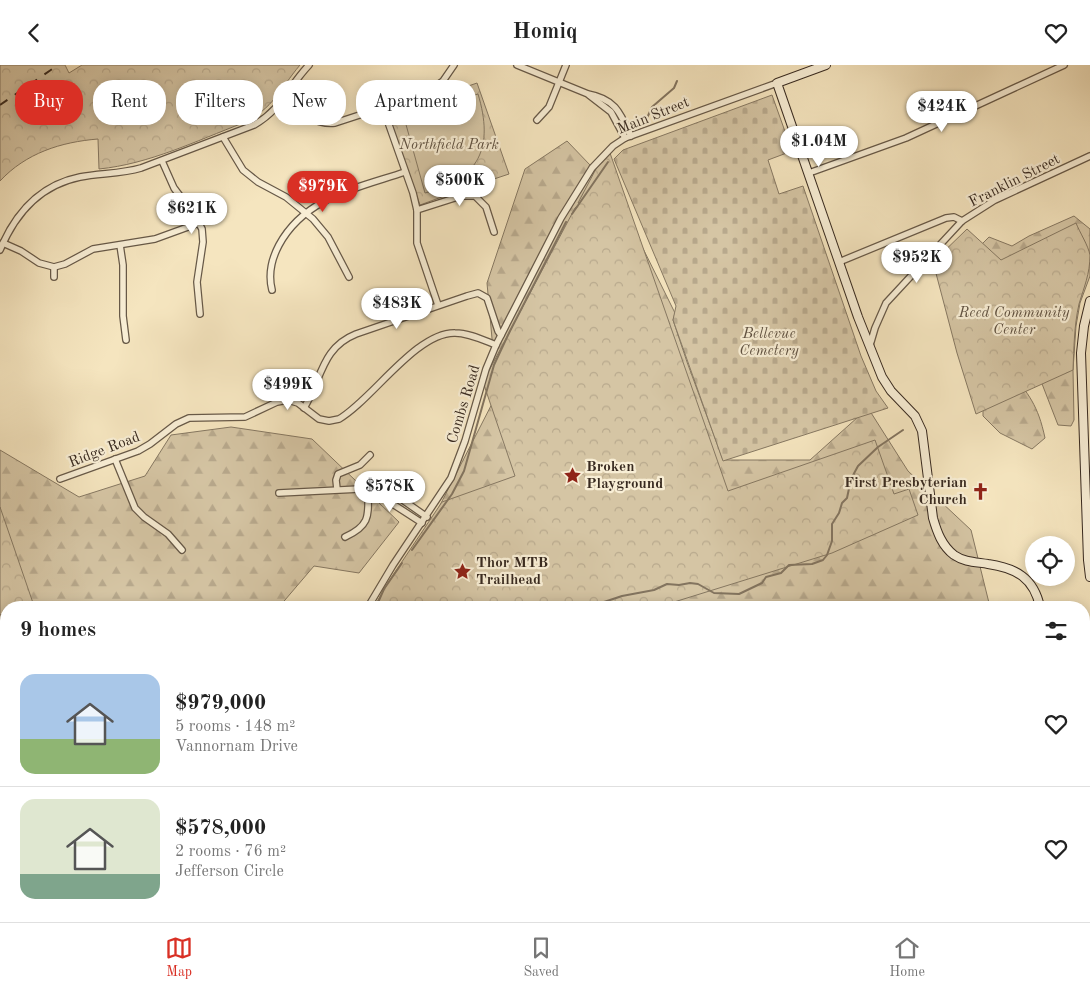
<!DOCTYPE html>
<meta charset="utf-8">
<style>
body{margin:0;font-family:"Old Standard TT",serif;background:#f6f6f6;color:#222;height:100vh;display:flex;flex-direction:column;font-size:19px;white-space:nowrap}
*{box-sizing:border-box;margin:0}
p{font-size:16px;color:#767676}
.icon{flex:none;width:28px;height:28px;fill:none;stroke:currentColor;stroke-width:2;stroke-linecap:round;stroke-linejoin:round}
.map{position:relative;flex:1;overflow:hidden}
.panel{position:absolute;left:0px;top:536px;width:1090px;height:321px;display:flex;flex-direction:column;background:#fff;border-radius:20px 20px 0 0;box-shadow:0 2px 12px #0003}
.panel>*{flex:none}
.guide{position:absolute;left:15px;top:15px;width:500px;height:45px;display:flex;gap:10px}
.tools{position:absolute;left:1025px;top:471px;display:grid;gap:10px}
.tools a{display:grid;place-items:center;width:50px;height:50px;border-radius:50%;background:#fff;box-shadow:0 2px 12px #0003;font-size:25px}
.price{position:absolute;translate:-50% -42px;padding:0 11px;border-radius:18px;background:#fff;color:#222;font-size:16px;line-height:32px;filter:drop-shadow(0 1px 2px #0008)}
.price::after{content:'';position:absolute;left:50%;top:30px;width:15px;height:11px;margin-left:-8px;background:inherit;clip-path:polygon(0 0,100% 0,50% 100%)}
.price.current{background:#d93025;color:#fff}
ul{padding:0;list-style:none}
li{display:flex;align-items:center;gap:15px;height:125px;padding:0 20px}
li+li{border-top:1px solid #e0e0e0}
li span{display:grid;place-items:center;flex:none;width:140px;height:100px;border-radius:15px;color:#555}
li>.icon{margin-inline-start:auto}
span .icon{width:60px;height:60px;fill:#fffc;stroke-width:1}
li b{font-size:21px}
h2{display:flex;justify-content:space-between;align-items:center;height:60px;padding:0 20px;font-size:21px}
.tag{padding:0 18px;border-radius:20px;background:#fff;box-shadow:0 2px 12px #0003;font-size:18px;line-height:45px}
.tag.current{background:#d93025;color:#fff}
header{display:flex;justify-content:space-between;align-items:center;height:65px;padding:0 20px;background:#fff;font-size:22px;font-weight:800}
.menu{display:flex;justify-content:space-around;align-items:center;height:70px;border-top:1px solid #e0e0e0;background:#fff;font-size:14px;color:#767676}
.menu a{display:grid;justify-items:center;gap:2px}
.menu .current{color:#d93025}
.map>svg:first-child{display:block}
</style>
<header><svg class="icon" aria-label="back" viewBox="0 0 24 24"><path d="M15 5l-7 7 7 7"/></svg>Homiq<svg class="icon" aria-label="heart" viewBox="0 0 24 24"><path d="M12 20l-8-8c-3-5 5-10 8-4 3-6 11-1 8 4z"/></svg></header>
<div class="map">
<svg width="1090" height="857" viewBox="0 0 1090 857">
<defs>
<pattern id="forest-firs" width="22" height="20" patternUnits="userSpaceOnUse" patternTransform="scale(1.25)"><rect width="22" height="20" fill="#d5c5a4"/><path d="M5 1l3.5 6h-7zM16 11l3.5 6h-7z" fill="#b8a98d"/></pattern>
<pattern id="cemetery-stones" width="16" height="16" patternUnits="userSpaceOnUse" patternTransform="scale(1.25)"><rect width="16" height="16" fill="#d5c5a4"/><path d="M2 7V4a2 2 0 0 1 4 0v3zM10 15v-3a2 2 0 0 1 4 0v3z" fill="#b8a98d"/></pattern>
<pattern id="park-crowns" width="20" height="18" patternUnits="userSpaceOnUse" patternTransform="scale(1.25)"><rect width="20" height="18" fill="#d5c5a4"/><path d="M2 6a3 3 0 1 1 6 0M12 15a3 3 0 1 1 6 0" fill="none" stroke="#b8a98d"/></pattern>
</defs>
<rect width="100%" height="100%" fill="#f5e5bf"/>
<filter id="stains"><feTurbulence type="fractalNoise" baseFrequency=".004" numOctaves="4"/><feColorMatrix values="0 0 0 0 .2 0 0 0 0 .09 0 0 0 0 .02 0 0 0 .5 -.17"/></filter>
<radialGradient id="worn" r=".72"><stop offset=".6" stop-color="#630" stop-opacity="0"/><stop offset="1" stop-color="#630" stop-opacity=".3"/></radialGradient>
<g fill="url(#forest-firs)" stroke="#867862">
<polygon points="567,76 614,125 675,248 673,255 687,297 723,395 810,395 868,343 908,406 971,465 990,542 550,542 418,483 497,329 487,218 525,104"/>
<polygon points="1074,151 1090,164 1090,211 1080,238 1076,261 1073,305 1074,355 1071,361 1058,360 1025,275 980,181 989,172 1012,181 1029,171"/>
<path d="M1009,304C1029,330 1038,340 1045,373L1032,384L1000,368L983,351V337Z"/>
<polygon points="231,362 312,374 399,457 359,508 314,501 279,542 6,542 6,851 508,851 505,857 0,857 0,385 79,432 145,411 171,370"/>
</g>
<polygon fill="url(#cemetery-stones)" stroke="#867862" points="772,30 792,86 768,95 779,129 803,121 861,291 876,326 888,343 723,396 673,255 676,241 614,94 623,85"/>
<g fill="url(#park-crowns)" stroke="#867862">
<path d="M0,0H65L69,8L82,0H300C279,25 274,43 243,58C196,76 149,99 99,104L98,74C61,77 26,88 0,116Z"/>
<polygon points="477,18 509,109 479,119 476,127 458,126 420,140 388,49"/>
<polygon points="610,88 728,426 875,375 894,429 909,424 918,450 832,488 658,542 374,542 389,516 442,437 515,411 483,317 575,143 580,138 578,138 597,102"/>
<path d="M1076,158C1080,168 1088,180 1090,190C1090,209 1084,222 1079,239C1074,261 1074,283 1073,305L976,349L957,288L933,197L967,164L1001,195Z"/>
<polygon points="0,442 33,538 22,542 6,542 6,548 0,550"/>
</g>
<path fill="#d5c5a4" stroke="#867862" d="M478,29C494,82 480,114 425,128L405,56L408,51Z"/>
<g fill="none" stroke-linecap="round" stroke-linejoin="round">
<g stroke="#83745f" stroke-width="2">
<polyline points="647,53 652,42 674,23 677,16"/>
<polyline points="572,149 608,97"/>
<polyline points="412,485 452,429 464,406 494,300 510,266 566,157"/>
<polyline points="376,542 384,524 402,498"/>
<polyline points="589,542 622,531 654,525 667,519 679,520 690,518 698,519 714,528 739,529 762,518 766,512 781,508 789,500 812,499 823,495 827,490 832,476 832,459 839,448 842,438 847,433 851,414 858,401 878,382 903,365"/>
</g>
<defs>
<g id="street">
<path d="M517,0L588,29C615,34 620,47 631,71"/>
<polyline points="589,30 611,47 625,73"/>
<path d="M284,34C300,47 314,60 335,58L424,29L443,16L454,0"/>
<polyline points="383,43 413,128 417,145 417,178 438,240"/>
<polyline points="537,55 549,42 566,0"/>
<polyline points="223,72 243,105 258,117 286,132 313,154 328,172 349,212"/>
<polyline points="162,96 174,123 195,151 202,164 203,177 197,217 200,249"/>
<polyline points="809,108 906,73 1064,0"/>
<polyline points="417,145 461,131 475,131 486,142 494,167"/>
<polyline points="3,178 21,186 39,198 54,202 65,199 93,184 155,174 199,158"/>
<polyline points="120,180 123,200 123,251 126,275"/>
<path d="M0,185C15,149 40,120 80,112C100,108 121,109 141,103L254,60C282,44 288,22 309,0"/>
<polyline points="839,197 946,153 954,152 962,156"/>
<polyline points="54,212 54,202"/>
<path d="M272,225C268,209 271,195 279,180C305,132 357,123 405,107"/>
<polyline points="870,280 875,263 886,238 962,156 995,135 1090,91"/>
<path d="M304,343C322,314 321,283 356,269L467,231L478,228L487,233L498,266L501,270"/>
<polyline points="115,394 135,443 144,452 168,469 182,485"/>
<path d="M60,414L138,386L150,379L176,359L189,353L245,352L277,337L288,335L298,338L319,354L329,356L339,354C372,335 416,267 455,268C469,268 483,275 496,280"/>
<polyline points="368,423 422,458"/>
<polyline points="337,424 336,415 338,409 360,400 370,390"/>
<polyline points="279,428 380,423 397,431 427,452"/>
<path d="M345,472C372,460 368,449 368,423"/>
<polyline points="368,542 393,500 451,413 465,376 486,304 496,280 561,153 592,103 613,81 625,73 777,18"/>
<polyline points="725,851 728,857"/>
<polyline points="991,851 1001,857"/>
<polyline points="315,857 316,851"/>
<polyline points="632,857 637,851"/>
<polyline points="878,857 894,851"/>
<polyline points="982,857 985,851"/>
<polyline points="1025,857 1028,851"/>
</g>
<g id="secondary">
<path d="M826,0L777,18L858,252L882,312L891,326L915,351L922,366L933,453C937,467 942,481 954,490C964,497 976,497 988,499C1016,503 1034,513 1040,542"/>
<polyline points="1090,236 1084,261 1081,288 1088,495 1090,512"/>
<polyline points="1084,588 1090,599"/>
<polyline points="856,851 858,857"/>
<polyline points="541,857 544,851"/>
<polyline points="1087,857 1090,845"/>
</g>
</defs>
<use href="#street" stroke="#675948" stroke-width="8"/>
<use href="#secondary" stroke="#382a20" stroke-width="10"/>
<use href="#street" stroke="#f8eed5" stroke-width="5.5"/>
<use href="#secondary" stroke="#f8eed5" stroke-width="8"/>
<polyline stroke="#382a20" stroke-width="2" stroke-dasharray="9 9" stroke-linecap="butt" points="0,40 58,0"/>
</g>
<defs>
<symbol id="sight-bare" viewBox="-9 -9 18 18"><path d="M0-6L1.8-2.2L6-1.7L2.9 1.2L3.7 5.4L0 3.3L-3.7 5.4L-2.9 1.2L-6-1.7L-1.8-2.2Z" fill="#8f2418" stroke="#f8eed5" stroke-width="2.5" paint-order="stroke"/></symbol>
<symbol id="church-bare" viewBox="-9 -9 18 18"><path d="M-1.2-6h2.4v3.5h3.3v2.4h-3.3V6h-2.4V-.1h-3.3v-2.4h3.3Z" fill="#8f2418" stroke="#f8eed5" stroke-width="2.5" paint-order="stroke"/></symbol>
</defs>
<g fill-rule="evenodd">
<use href="#sight-bare" x="560" y="398" width="25" height="25"/>
<use href="#church-bare" x="968" y="414" width="25" height="25"/>
<use href="#sight-bare" x="450" y="494" width="25" height="25"/>
</g>
<g text-anchor="middle" stroke-width="4.5" stroke-linejoin="round" paint-order="stroke">
<g font-size="15" fill="#382a20" stroke="#f8eed5">
<text transform="translate(653 50) rotate(-22)" y="5">Main Street</text>
<text transform="translate(1014 115) rotate(-27)" y="5">Franklin Street</text>
<text transform="translate(463 339) rotate(-73)" y="5">Combs Road</text>
<text transform="translate(104 384) rotate(-21)" y="5">Ridge Road</text>
</g>
<g font-size="15" font-style="italic" fill="#5f5141" stroke="#f8eed5">
<text x="449" y="84">Northfield Park</text>
<text x="1014" y="252">Reed Community<tspan x="1014" dy="17">Center</tspan></text>
<text x="769" y="273">Bellevue<tspan x="769" dy="17">Cemetery</tspan></text>
</g>
<g font-size="15" font-weight="bold" fill="#382a20" stroke="#f8eed5" text-anchor="start">
<text x="586" y="406">Broken<tspan x="586" dy="17">Playground</tspan></text>
<text x="967" y="422" text-anchor="end">First Presbyterian<tspan x="967" dy="17">Church</tspan></text>
<text x="476" y="502">Thor MTB<tspan x="476" dy="17">Trailhead</tspan></text>
</g>
</g>
<rect width="100%" height="100%" filter="url(#stains)"/>
<rect width="100%" height="100%" fill="url(#worn)"/>
</svg>
<div class="tools">
<a><svg class="icon" aria-label="locate" viewBox="0 0 24 24"><circle cx="12" cy="12" r="6"/><path d="M12 2v4M12 18v4M2 12h4M18 12h4"/></svg></a>
</div>
<b class="price" style="left:942px;top:68px">$424K</b>
<b class="price" style="left:819px;top:103px">$1.04M</b>
<b class="price" style="left:460px;top:142px">$500K</b>
<b class="price current" style="left:323px;top:148px">$979K</b>
<b class="price" style="left:192px;top:170px">$621K</b>
<b class="price" style="left:917px;top:219px">$952K</b>
<b class="price" style="left:397px;top:265px">$483K</b>
<b class="price" style="left:288px;top:346px">$499K</b>
<b class="price" style="left:390px;top:448px">$578K</b>
<div class="guide">
<a class="tag current">Buy</a>
<a class="tag">Rent</a>
<a class="tag">Filters</a>
<a class="tag">New</a>
<a class="tag">Apartment</a>
</div>
<section class="panel">
<h2>9 homes<svg class="icon" aria-label="filters" viewBox="0 0 24 24"><path d="M4 7h16M4 17h16"/><circle cx="9" cy="7" r="2"/><circle cx="15" cy="17" r="2"/></svg></h2>
<ul>
<li><span style="background:linear-gradient(#a9c7e8 65%,#8fb573 0)"><svg class="icon" aria-label="home" viewBox="0 0 24 24"><path d="M3 11l9-7 9 7M6 9v11h12V9"/></svg></span><div><b>$979,000</b><p>5 rooms · 148 m²</p><p>Vannornam Drive</p></div><svg class="icon" aria-label="heart" viewBox="0 0 24 24"><path d="M12 20l-8-8c-3-5 5-10 8-4 3-6 11-1 8 4z"/></svg></li>
<li><span style="background:linear-gradient(#dfe7d0 75%,#7fa58c 0)"><svg class="icon" aria-label="home" viewBox="0 0 24 24"><path d="M3 11l9-7 9 7M6 9v11h12V9"/></svg></span><div><b>$578,000</b><p>2 rooms · 76 m²</p><p>Jefferson Circle</p></div><svg class="icon" aria-label="heart" viewBox="0 0 24 24"><path d="M12 20l-8-8c-3-5 5-10 8-4 3-6 11-1 8 4z"/></svg></li>
</ul>
</section>
</div>
<nav class="menu">
<a class="current"><svg class="icon" aria-label="map" viewBox="0 0 24 24"><path d="M3 6l6-2 6 2 6-2v14l-6 2-6-2-6 2zM9 4v14M15 6v14"/></svg>Map</a>
<a><svg class="icon" aria-label="saved" viewBox="0 0 24 24"><path d="M7 4h10v16l-5-4-5 4z"/></svg>Saved</a>
<a><svg class="icon" aria-label="home" viewBox="0 0 24 24"><path d="M3 11l9-7 9 7M6 9v11h12V9"/></svg>Home</a>
</nav>
